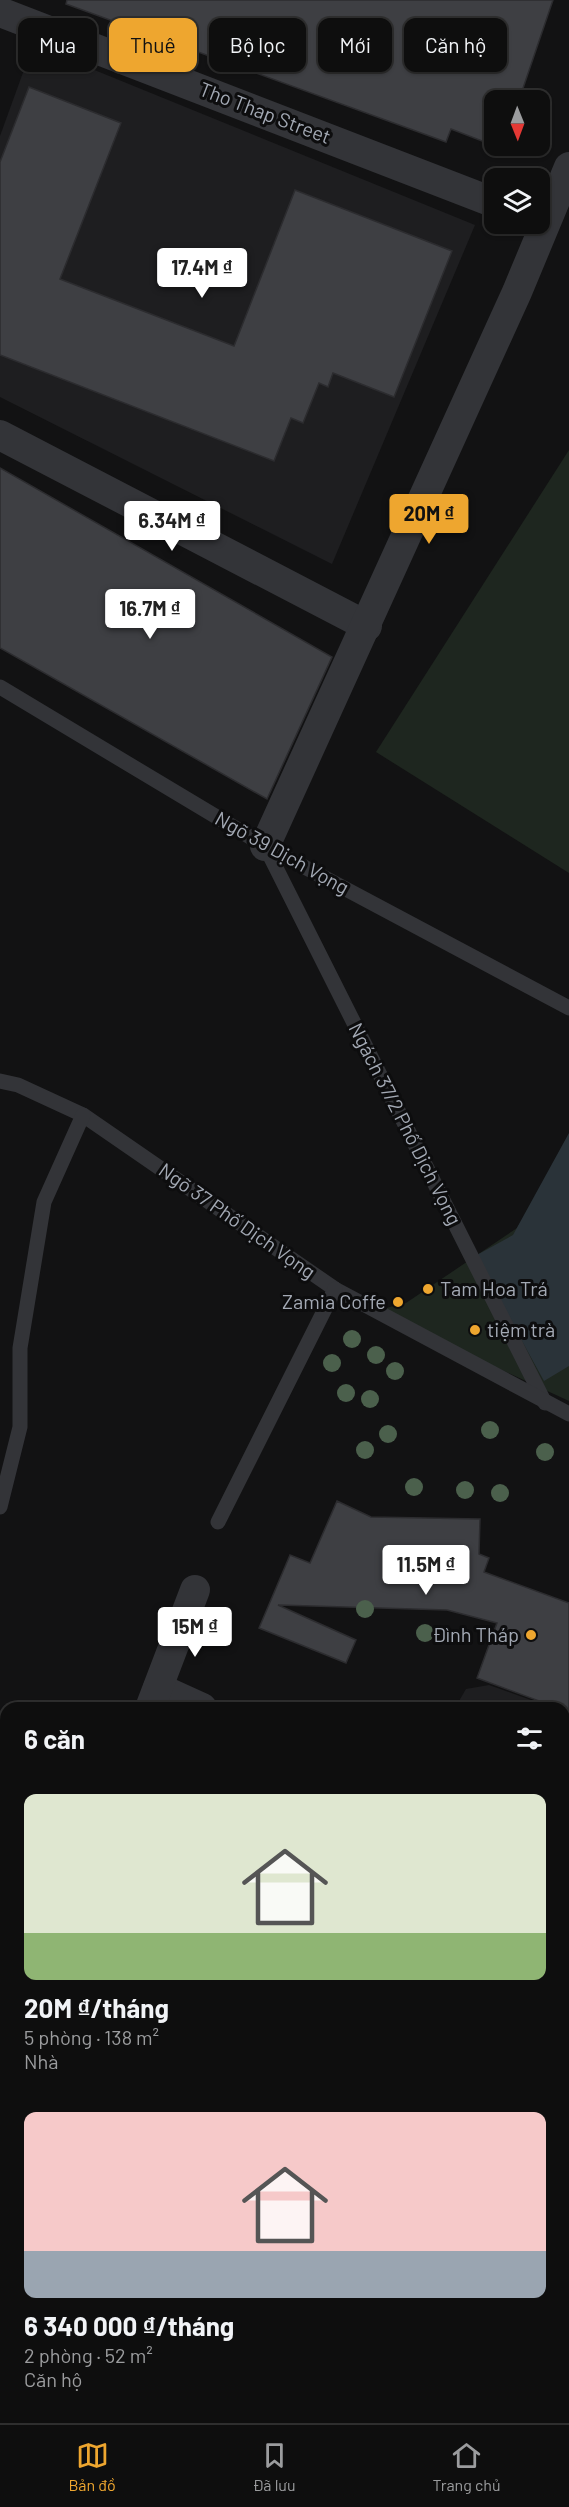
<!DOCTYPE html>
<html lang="vi">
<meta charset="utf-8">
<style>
body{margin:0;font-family:Barlow,sans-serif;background:#1c1c1c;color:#f1f3f6;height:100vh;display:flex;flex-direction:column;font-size:22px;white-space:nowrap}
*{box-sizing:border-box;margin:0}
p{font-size:20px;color:#9b9c9e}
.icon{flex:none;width:33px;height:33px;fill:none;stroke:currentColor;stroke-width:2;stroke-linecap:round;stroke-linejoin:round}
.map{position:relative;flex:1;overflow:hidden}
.sheet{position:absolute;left:0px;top:1702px;width:570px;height:722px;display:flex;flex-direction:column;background:#0e0e0e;border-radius:18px 18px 0 0;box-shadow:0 2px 4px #0004,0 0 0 2px #2e2e2e}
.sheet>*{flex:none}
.top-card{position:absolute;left:18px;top:18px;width:534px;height:54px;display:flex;gap:12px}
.needle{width:39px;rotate:179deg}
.fabs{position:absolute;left:484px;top:90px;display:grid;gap:12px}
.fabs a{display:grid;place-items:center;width:66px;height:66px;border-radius:12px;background:#0e0e0e;box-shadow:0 2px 4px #0004,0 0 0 2px #2e2e2e;font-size:30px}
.price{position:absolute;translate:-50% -51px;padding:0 14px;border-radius:6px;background:#fff;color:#222;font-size:20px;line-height:39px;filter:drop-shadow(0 2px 3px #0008)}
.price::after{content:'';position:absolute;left:50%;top:36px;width:18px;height:14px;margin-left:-9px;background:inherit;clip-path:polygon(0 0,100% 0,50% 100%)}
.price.active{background:#eea62f;color:#111}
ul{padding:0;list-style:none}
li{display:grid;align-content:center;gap:12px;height:318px;padding:0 24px}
li span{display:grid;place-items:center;height:186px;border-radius:12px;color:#555}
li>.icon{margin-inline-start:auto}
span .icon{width:108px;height:108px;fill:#fffc;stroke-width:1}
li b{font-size:26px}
h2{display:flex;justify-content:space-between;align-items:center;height:72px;padding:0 24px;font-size:26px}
.chip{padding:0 21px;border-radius:12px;background:#0e0e0e;box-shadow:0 2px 4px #0004,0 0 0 2px #2e2e2e;font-size:21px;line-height:54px}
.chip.active{background:#eea62f;color:#111}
.menu{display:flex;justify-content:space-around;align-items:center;height:84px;border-top:2px solid #2e2e2e;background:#0e0e0e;font-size:16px;color:#9b9c9e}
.menu a{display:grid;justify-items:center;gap:3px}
.menu .active{color:#eea62f}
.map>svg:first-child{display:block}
</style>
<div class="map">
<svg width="569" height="2423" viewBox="0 0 569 2423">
<rect width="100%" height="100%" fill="#121213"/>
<g fill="#1e1e20">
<polygon points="33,45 475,225 332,564 0,397 0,136"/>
<polygon points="489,1685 553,1708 455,1708 466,1689"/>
<polygon points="564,1713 569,1714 569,1759 564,1774"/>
<polygon points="564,1966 569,1968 569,2092 564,2090"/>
<polygon points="0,2378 6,2380 6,2418 108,2418 121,2423 0,2423"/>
</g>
<g fill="#1e261f">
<polygon points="569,450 569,873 376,752"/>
<polygon points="569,1142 569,1401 374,1311 406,1303 517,1228"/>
</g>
<polygon fill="#2a3339" points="569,1133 569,1366 544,1381 475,1256 513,1235"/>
<g fill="#3e3f43" stroke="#2c2c2f" stroke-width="1.5">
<polygon points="67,0 553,0 519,100 495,100 495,146 451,129 446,142 66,4"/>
<polygon points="29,87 121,123 60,279 234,346 295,190 452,251 394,397 333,373 328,387 319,383 303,423 291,418 274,461 0,355 0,162"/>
<polygon points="0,468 332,657 267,799 0,648"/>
<polygon points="337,1501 371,1517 480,1519 479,1554 489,1558 484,1572 569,1603 569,1712 477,1678 497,1623 447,1610 278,1605 356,1640 346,1663 259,1628 290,1555 310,1563"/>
</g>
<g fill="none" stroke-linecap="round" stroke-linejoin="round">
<g stroke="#333438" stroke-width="15">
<polyline points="0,687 265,846 569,1008"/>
<polyline points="265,846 545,1403"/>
<polyline points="0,1081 18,1085 83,1115 335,1289 569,1414"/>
<polyline points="0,1507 20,1427 20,1348 44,1202 83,1115"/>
<polyline points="218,1522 335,1289"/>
<polyline points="0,1849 6,1850"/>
<polyline points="0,1987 6,1992"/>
<polyline points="564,2317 569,2310"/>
<polyline points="0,2409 6,2411"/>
<polyline points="27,2418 41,2423"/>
<polyline points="340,2423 344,2418"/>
</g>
<g stroke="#333438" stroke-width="30">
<polyline points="0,12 495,203"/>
<polyline points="0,435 367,626"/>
<polyline points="265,846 517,292 569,167"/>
<polyline points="158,1688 202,1708"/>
<polyline points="150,1708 195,1590"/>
<polyline points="564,1813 569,1799"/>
</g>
</g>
<g fill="#4b604c">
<circle cx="352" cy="1339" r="9"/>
<circle cx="376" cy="1355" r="9"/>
<circle cx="332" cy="1363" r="9"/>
<circle cx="395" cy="1371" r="9"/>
<circle cx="346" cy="1393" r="9"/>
<circle cx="370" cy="1399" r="9"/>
<circle cx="490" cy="1430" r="9"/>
<circle cx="388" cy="1434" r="9"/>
<circle cx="365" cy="1450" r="9"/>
<circle cx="545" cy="1452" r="9"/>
<circle cx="414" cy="1487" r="9"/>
<circle cx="465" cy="1490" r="9"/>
<circle cx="500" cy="1493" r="9"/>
<circle cx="365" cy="1609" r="9"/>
<circle cx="425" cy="1633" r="9"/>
</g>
<g fill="#eea62f" stroke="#0d0d0e" stroke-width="2">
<circle cx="428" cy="1289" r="6"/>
<circle cx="398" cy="1302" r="6"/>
<circle cx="475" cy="1330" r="6"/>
<circle cx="531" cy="1635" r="6"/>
</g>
<g text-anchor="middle" stroke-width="6" stroke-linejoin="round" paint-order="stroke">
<g font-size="20" fill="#a3a9b4" stroke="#0d0d0e">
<text transform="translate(265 113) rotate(21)" y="7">Tho Thap Street</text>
<text transform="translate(282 853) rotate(29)" y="7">Ngõ 39 Dịch Vọng</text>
<text transform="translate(405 1124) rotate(63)" y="7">Ngách 37/2 Phố Dịch Vọng</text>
<text transform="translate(237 1221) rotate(35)" y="7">Ngõ 37 Phố Dịch Vọng</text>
</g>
<g font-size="20" fill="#a3a9b4" stroke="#0d0d0e" text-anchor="start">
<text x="440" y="1296">Tam Hoa Trá</text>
<text x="386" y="1309" text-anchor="end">Zamia Coffe</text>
<text x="487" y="1337">tiệm trà</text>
<text x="519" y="1642" text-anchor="end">Đình Tháp</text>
</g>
</g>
</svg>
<div class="fabs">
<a><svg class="needle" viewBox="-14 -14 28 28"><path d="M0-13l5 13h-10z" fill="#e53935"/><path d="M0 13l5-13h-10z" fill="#9b9c9e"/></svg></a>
<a><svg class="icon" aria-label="layers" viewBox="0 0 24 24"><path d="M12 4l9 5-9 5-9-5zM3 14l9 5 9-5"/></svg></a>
</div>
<b class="price" style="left:202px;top:299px">17.4M ₫</b>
<b class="price active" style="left:429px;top:545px">20M ₫</b>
<b class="price" style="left:172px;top:552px">6.34M ₫</b>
<b class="price" style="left:150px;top:640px">16.7M ₫</b>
<b class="price" style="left:426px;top:1596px">11.5M ₫</b>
<b class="price" style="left:195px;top:1658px">15M ₫</b>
<div class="top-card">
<a class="chip">Mua</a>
<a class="chip active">Thuê</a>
<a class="chip">Bộ lọc</a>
<a class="chip">Mới</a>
<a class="chip">Căn hộ</a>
</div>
<section class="sheet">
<h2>6 căn<svg class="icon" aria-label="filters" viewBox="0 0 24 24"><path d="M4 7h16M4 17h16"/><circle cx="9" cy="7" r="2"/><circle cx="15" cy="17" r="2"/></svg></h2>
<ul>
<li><span style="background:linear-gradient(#dfe7d0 75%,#8fb573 0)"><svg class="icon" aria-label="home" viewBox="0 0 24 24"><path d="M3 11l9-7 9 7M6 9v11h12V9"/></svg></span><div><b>20M ₫/tháng</b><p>5 phòng · 138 m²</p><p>Nhà</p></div></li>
<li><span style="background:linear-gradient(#f6c9c9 75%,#9aa5b1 0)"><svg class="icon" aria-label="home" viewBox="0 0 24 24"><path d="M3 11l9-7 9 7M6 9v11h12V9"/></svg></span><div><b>6 340 000 ₫/tháng</b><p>2 phòng · 52 m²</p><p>Căn hộ</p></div></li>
</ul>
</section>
</div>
<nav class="menu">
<a class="active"><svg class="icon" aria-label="map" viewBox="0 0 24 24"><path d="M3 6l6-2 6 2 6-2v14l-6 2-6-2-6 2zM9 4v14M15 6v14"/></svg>Bản đồ</a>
<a><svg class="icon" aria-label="saved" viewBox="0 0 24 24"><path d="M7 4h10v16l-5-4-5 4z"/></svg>Đã lưu</a>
<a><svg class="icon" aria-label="home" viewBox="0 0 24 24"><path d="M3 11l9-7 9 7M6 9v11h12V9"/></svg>Trang chủ</a>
</nav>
